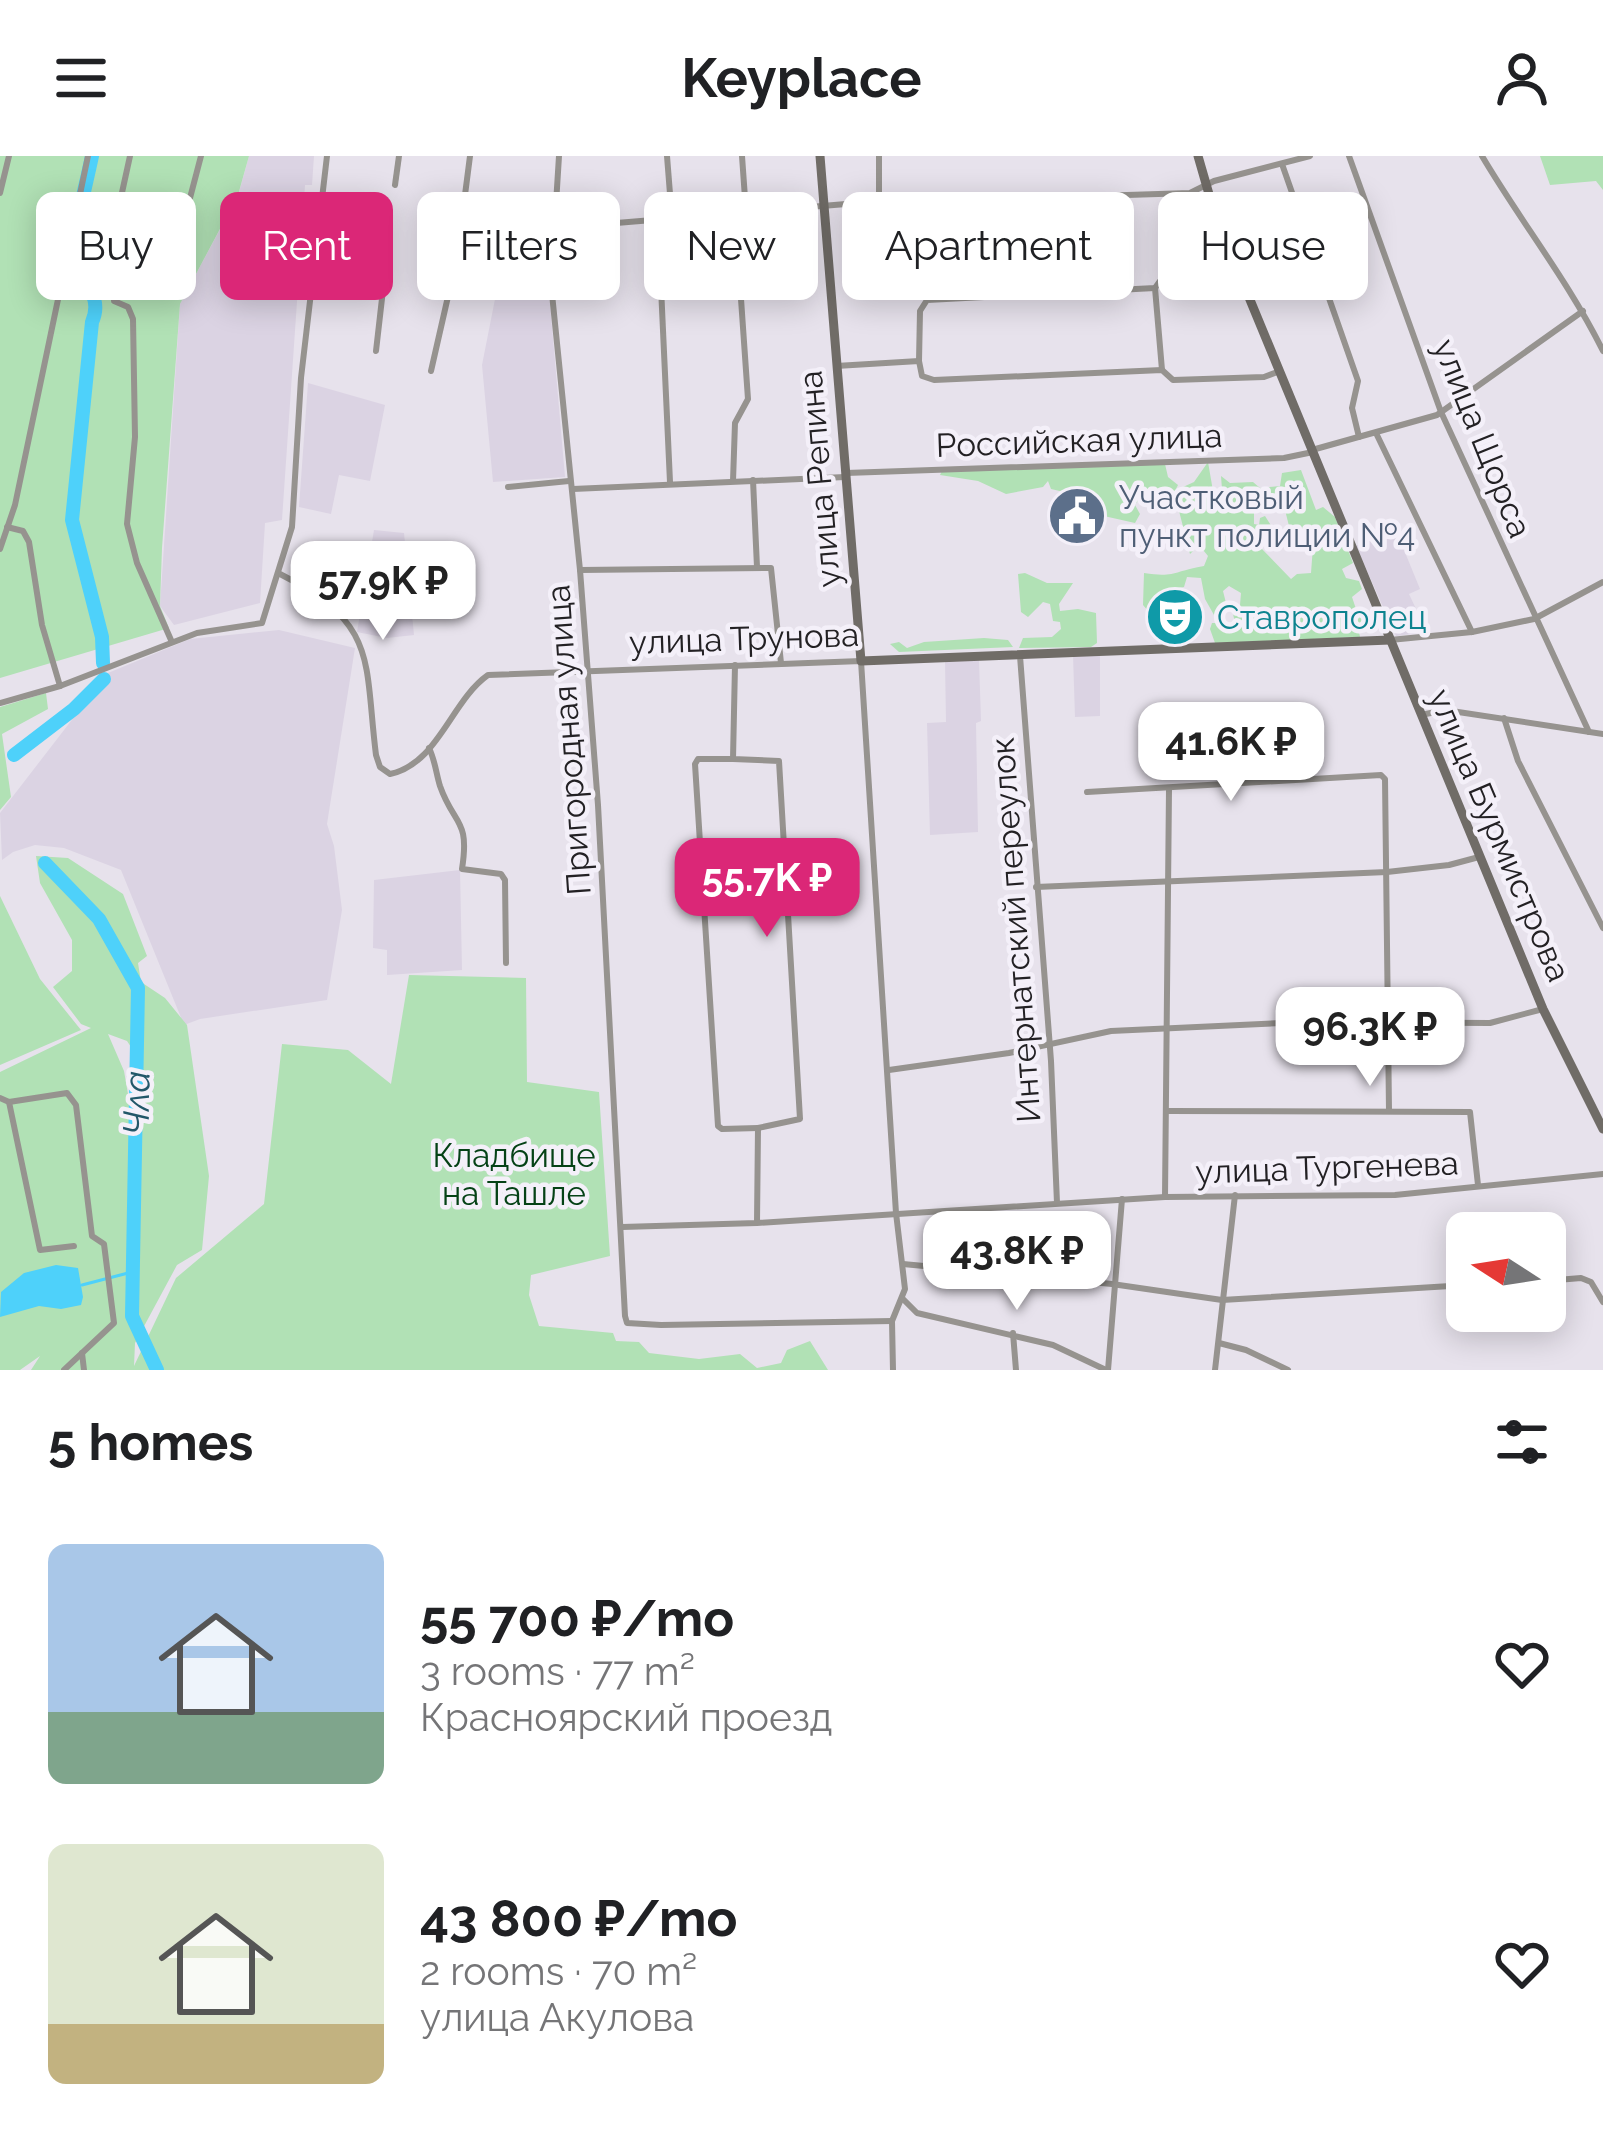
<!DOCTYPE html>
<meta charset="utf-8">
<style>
body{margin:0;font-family:Raleway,sans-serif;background:#f6f6f6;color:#202124;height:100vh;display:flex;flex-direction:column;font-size:45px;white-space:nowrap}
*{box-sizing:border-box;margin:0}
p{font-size:39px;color:#757577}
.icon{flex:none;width:66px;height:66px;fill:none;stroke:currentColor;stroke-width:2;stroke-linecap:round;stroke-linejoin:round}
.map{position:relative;height:1214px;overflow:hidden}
.details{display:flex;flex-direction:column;background:#fff;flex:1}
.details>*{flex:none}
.top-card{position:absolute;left:36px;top:36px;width:1533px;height:108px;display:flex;gap:24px}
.needle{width:78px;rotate:282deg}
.fabs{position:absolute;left:1446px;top:1056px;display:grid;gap:24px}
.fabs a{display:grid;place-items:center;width:120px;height:120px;border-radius:18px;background:#fff;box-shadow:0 6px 30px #0003;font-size:60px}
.price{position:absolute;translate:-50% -102px;padding:0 27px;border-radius:24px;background:#fff;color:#222;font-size:39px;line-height:78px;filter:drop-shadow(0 3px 6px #0008)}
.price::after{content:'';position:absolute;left:50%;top:72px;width:36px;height:27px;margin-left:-18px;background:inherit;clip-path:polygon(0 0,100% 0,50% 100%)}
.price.selected{background:#db2777;color:#fff}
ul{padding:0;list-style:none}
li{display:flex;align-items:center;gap:36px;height:300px;padding:0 48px}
li span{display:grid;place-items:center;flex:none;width:336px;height:240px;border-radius:18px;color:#555}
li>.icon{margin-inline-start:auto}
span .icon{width:144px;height:144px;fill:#fffc;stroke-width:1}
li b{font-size:51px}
h2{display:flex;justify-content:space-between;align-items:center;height:144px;padding:0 48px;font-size:51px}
.tag{padding:0 42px;border-radius:18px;background:#fff;box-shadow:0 6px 30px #0003;font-size:42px;line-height:108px}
.tag.selected{background:#db2777;color:#fff}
header{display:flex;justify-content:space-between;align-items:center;height:156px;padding:0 48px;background:#fff;font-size:54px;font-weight:700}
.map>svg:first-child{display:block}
</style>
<header><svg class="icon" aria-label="menu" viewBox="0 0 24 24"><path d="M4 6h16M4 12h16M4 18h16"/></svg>Keyplace<svg class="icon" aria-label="person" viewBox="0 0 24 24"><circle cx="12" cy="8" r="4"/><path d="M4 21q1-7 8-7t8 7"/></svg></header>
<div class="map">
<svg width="1603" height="1214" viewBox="0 0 1603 1214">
<rect width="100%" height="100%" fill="#e7e2ec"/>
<g fill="#dbd3e3">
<polygon points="249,0 314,0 312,29 305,29 282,364 265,367 260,447 174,469 160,450 180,148 238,40"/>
<polygon points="494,106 547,113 565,321 493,326 482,209 496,138 488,135"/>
<polygon points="308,227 385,249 370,325 339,319 331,358 299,351"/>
<polygon points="1395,372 1420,433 1409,438 1417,455 1413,458 1418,477 1396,480 1356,390"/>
<polygon points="374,374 404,377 414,479 387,482 357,476"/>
<polygon points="279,474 355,492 327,668 334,690 342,754 327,844 200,863 184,869 121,714 64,692 35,689 13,696 2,704 0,657 108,517 190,483"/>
<polygon points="1100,498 1100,560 1075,561 1073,499"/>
<polygon points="979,504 981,565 976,567 978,676 930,679 927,567 946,566 945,505"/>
<polygon points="460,714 462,814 387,819 387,794 373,792 374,724"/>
</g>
<g fill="#b1e1b5" fill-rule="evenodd">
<polygon points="0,0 249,0 238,39 180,148 162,392 160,450 169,472 0,522"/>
<polygon points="1540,0 1603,0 1603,34 1596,25 1550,29"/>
<path d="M1208,306L1213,335L1222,333L1221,320L1230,327L1253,326L1260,332L1280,330L1282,317L1301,314L1316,354L1323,351L1335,361L1353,407L1342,413L1346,422L1359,425L1362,433L1352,441L1357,456L1363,455L1367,467L1358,471L1360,481L1215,487L1210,473L1212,467H1235L1232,453L1240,449L1241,437L1229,430L1223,435L1227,451L1214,459L1205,443L1201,422L1187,421L1184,431L1162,435L1156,452L1149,456L1143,449L1144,417C1175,422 1174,415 1204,410L1208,400L1199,389L1190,398L1178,351L1183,331L1194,326ZM1282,337L1288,339L1285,354L1289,370L1302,376L1313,390L1311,417L1297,418L1291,423L1261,392L1259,380L1269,377L1272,371L1265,360L1260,362L1259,369L1254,368V356L1266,353L1272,342Z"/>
<path d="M1165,308L1168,321L1178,329L1174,337C1157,336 1145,333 1135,349L1140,358L1135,367L1095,358L1090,342L1051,333L1048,325L1043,331L1006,338L978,325L940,319L942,315Z"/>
<polygon points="1025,417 1047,427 1073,427 1059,448 1060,455 1078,453 1096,457 1097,487 1091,491 1019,492 1023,482 1052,481 1061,473 1060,466 1053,465 1050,448 1043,446 1028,461 1021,456 1018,418"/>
<polygon points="984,482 1008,484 1013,491 899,496 890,488 899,486 907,492 924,486"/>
<polygon points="46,537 48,553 2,578 11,641 0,654 0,551"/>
<path d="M36,700L68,702L123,738L147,800L138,807L141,826L165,842L187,869L209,1020L202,1094L177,1109L135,1187L134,1210L176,1122L264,1048L282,888L348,894L391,928L409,819L526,822L527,926L599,936L610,1100L531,1119L529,1139L539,1170L613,1177L616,1185L639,1186L649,1197L699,1203L740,1198L757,1212L781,1207L787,1194L810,1185L828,1214H31L40,1200L20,1214H0V916L91,872L81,868L53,831L72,815V784L40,727ZM108,878L127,885L135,897L130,905L129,944L124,915Z"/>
<polygon points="0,740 40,823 81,874 0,909"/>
</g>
<polygon fill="#4ed1fa" points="56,1109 78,1112 83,1141 81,1149 61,1153 39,1150 0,1161 1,1136 24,1117"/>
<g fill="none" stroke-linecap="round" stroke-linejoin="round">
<polyline stroke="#4ed1fa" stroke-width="3" points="82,1129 132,1116"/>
<g stroke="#4ed1fa" stroke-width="14">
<path d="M92,0C86,30 75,65 76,95C76,124 105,137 92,166L72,364L102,481L103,507"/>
<polyline points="14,599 74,553 104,523"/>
<polyline points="45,707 99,763 138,832 132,1160 157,1214"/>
</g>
<g stroke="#96938f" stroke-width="6">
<polyline points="130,0 114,73 114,145 128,151 133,163 135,281 127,368 137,407 171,484"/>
<polyline points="559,0 551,128 580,414 598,649 625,1160 627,1167 661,1169 892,1165"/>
<polyline points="667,0 672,63"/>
<polyline points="742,0 746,56"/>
<polyline points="879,0 879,47"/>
<polyline points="1349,0 1441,256 1589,576"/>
<path d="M1482,0C1521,66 1569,126 1603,195"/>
<polyline points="1282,8 1358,225 1352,252 1359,281"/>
<polyline points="395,29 399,0"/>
<polyline points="0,37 9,0"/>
<polyline points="463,63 544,73 846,48 1190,37 1214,25 1310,0"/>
<polyline points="658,66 670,326"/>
<polyline points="313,115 384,125 376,195"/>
<polyline points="168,126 201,0"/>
<polyline points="1155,132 1162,214"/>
<polyline points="919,205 920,155 927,144 1155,132 1160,125 1236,110"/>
<polyline points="836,210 919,205 922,220 934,224 1162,214 1173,224 1264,221 1280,215"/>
<polyline points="431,215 457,101 470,0"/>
<polyline points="1376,277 1472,476"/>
<polyline points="1312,294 1437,259 1583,155"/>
<polyline points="846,317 1284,302 1313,296"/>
<polyline points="753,324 757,411"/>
<polyline points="733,325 735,267 748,243 735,57"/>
<polyline points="508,331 569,325"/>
<polyline points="573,333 845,321"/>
<polyline points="7,371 23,375 29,386 42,469 60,530"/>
<polyline points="0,393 15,349 88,0"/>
<polyline points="580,414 771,412 781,507"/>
<path d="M280,418C379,468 364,504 376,599L380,611L390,618C438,608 451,545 488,519L861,505L896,1057L905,1133L892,1165L893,1214"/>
<polyline points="1390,484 1472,476 1534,463 1603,426"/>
<polyline points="1020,500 1051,905 1057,1047"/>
<polyline points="735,509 733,603 779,605 800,963 758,972 757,1066"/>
<polyline points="0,547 60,530 197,477 262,467 292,371 301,222 327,0"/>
<polyline points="1421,559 1445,554 1603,578"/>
<polyline points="1504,562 1518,605 1603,772"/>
<path d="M429,592C435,604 436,617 440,630C454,670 470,662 462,713L501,718L505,724L506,807"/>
<polyline points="733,603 698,603 695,608 718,970 722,973 758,972"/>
<polyline points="1087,636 1381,619 1385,623 1389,954"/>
<polyline points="1036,731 1387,716 1449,709 1479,701"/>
<polyline points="889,914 1009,897 1111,875 1303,866 1490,867 1543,853"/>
<polyline points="0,942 9,946 67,937 76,949 92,1080 104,1088 114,1167 64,1214"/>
<polyline points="9,946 40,1094 74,1090"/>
<polyline points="1168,955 1470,956 1478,1029"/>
<polyline points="1165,1041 1169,633"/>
<polyline points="622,1071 757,1067 1165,1041 1395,1039 1603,1018"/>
<polyline points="903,1108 1112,1128 1222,1144 1467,1129"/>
<polyline points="1545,1125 1581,1122 1591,1126 1603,1146"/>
<polyline points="903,1143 917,1157 1053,1189 1106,1214"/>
<polyline points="1013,1177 1016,1214"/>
<polyline points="1219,1187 1246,1194 1288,1214"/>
<polyline points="82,1197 84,1214"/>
<polyline points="1108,1214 1122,1043"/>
<polyline points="1215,1214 1235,1039"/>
</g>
<g stroke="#706c67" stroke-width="9">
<polyline points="820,0 861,505 1390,484"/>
<polyline points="1198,0 1215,59 1543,853 1603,973"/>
</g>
</g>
<defs>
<symbol id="civic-disc" viewBox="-11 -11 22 22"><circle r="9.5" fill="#5c6f8a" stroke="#f4f0f9"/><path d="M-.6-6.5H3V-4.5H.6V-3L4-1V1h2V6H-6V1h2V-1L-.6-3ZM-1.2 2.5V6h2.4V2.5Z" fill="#fff"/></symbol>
<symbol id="theatre-disc" viewBox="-11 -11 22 22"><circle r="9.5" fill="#0f9aa8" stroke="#f4f0f9"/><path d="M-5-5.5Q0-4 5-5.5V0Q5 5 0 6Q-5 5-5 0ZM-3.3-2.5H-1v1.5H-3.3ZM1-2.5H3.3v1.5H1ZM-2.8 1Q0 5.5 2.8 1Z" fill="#fff"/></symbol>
</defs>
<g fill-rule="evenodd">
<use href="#civic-disc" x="1044" y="327" width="66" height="66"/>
<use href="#theatre-disc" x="1142" y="428" width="66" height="66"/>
</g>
<g text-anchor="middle" stroke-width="9" stroke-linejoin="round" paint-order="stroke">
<g font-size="33" fill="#232124" stroke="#f4f0f9">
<text transform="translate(1483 282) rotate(68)" y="12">улица Щорса</text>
<text transform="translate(1079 284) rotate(-2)" y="12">Российская улица</text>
<text transform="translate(819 323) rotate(-95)" y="12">улица Репина</text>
<text transform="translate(744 482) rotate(-2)" y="12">улица Трунова</text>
<text transform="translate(568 584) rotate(-94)" y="12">Пригородная улица</text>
<text transform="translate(1500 679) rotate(67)" y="12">улица Бурмистрова</text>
<text transform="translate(1015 774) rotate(-94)" y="12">Интернатский переулок</text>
<text transform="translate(1327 1011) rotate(-2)" y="12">улица Тургенева</text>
</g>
<g font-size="33" fill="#4e5e75" stroke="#f4f0f9" text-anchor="start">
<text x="1119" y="353">Участковый<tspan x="1119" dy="38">пункт полиции №4</tspan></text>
</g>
<g font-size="33" fill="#0d838f" stroke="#f4f0f9" text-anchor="start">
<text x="1217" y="473">Ставрополец</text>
</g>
<g font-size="33" fill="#054216" stroke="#f4f0f9">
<text x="514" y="1011">Кладбище<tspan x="514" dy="38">на Ташле</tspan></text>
</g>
<g font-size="36" font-style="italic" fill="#225769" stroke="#f4f0f9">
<text transform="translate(136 947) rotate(-89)" y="13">Чла</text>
</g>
</g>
</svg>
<div class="fabs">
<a><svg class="needle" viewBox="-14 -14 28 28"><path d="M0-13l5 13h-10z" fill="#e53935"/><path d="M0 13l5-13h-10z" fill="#757577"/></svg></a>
</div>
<b class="price" style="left:383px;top:487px">57.9K ₽</b>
<b class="price" style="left:1231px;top:648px">41.6K ₽</b>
<b class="price selected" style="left:767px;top:784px">55.7K ₽</b>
<b class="price" style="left:1370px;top:933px">96.3K ₽</b>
<b class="price" style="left:1017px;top:1157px">43.8K ₽</b>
<div class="top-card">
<a class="tag">Buy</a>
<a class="tag selected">Rent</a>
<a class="tag">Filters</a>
<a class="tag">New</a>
<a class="tag">Apartment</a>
<a class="tag">House</a>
</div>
</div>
<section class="details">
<h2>5 homes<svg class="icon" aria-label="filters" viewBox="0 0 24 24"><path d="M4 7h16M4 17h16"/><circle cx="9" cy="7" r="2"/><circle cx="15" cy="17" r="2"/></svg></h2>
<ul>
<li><span style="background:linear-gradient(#a9c7e8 70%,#7fa58c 0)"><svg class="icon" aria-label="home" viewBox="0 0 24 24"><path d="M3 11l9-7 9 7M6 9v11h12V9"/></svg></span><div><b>55 700 ₽/mo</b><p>3 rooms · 77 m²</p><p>Красноярский проезд</p></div><svg class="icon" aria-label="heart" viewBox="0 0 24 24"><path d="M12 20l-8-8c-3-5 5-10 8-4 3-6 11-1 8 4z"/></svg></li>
<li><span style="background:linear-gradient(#dfe7d0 75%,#c2b280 0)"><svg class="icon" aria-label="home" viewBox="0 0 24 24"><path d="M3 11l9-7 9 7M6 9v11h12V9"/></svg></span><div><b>43 800 ₽/mo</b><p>2 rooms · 70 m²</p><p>улица Акулова</p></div><svg class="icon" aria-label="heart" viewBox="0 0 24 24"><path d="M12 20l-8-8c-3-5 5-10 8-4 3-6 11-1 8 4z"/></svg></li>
</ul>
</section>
